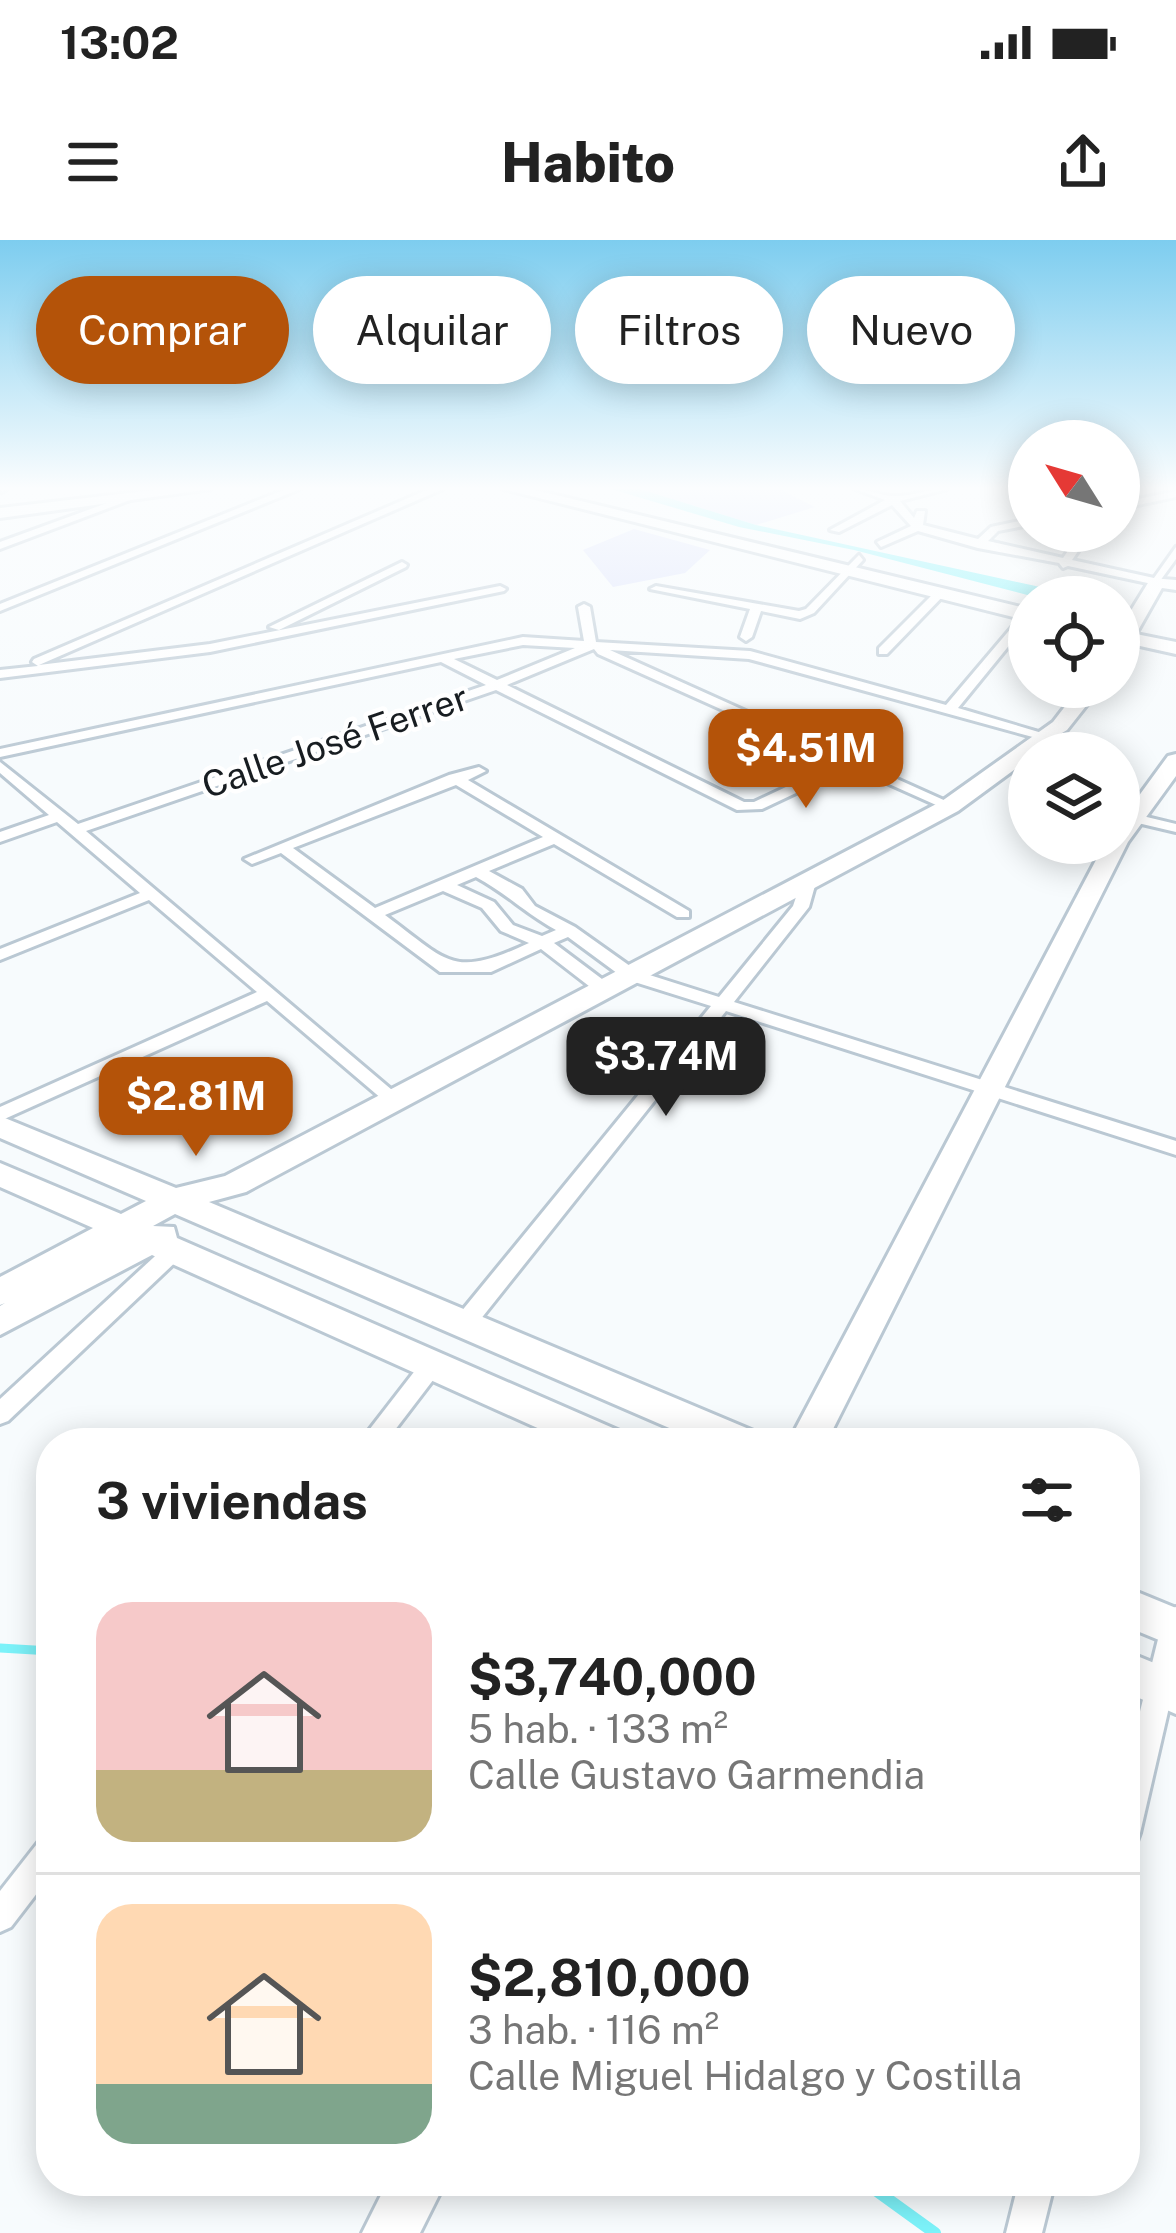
<!DOCTYPE html>
<html lang="es">
<meta charset="utf-8">
<style>
body{margin:0;font-family:"Public Sans",sans-serif;background:#f6f6f6;color:#222;height:100vh;display:flex;flex-direction:column;font-size:45px;white-space:nowrap}
*{box-sizing:border-box;margin:0}
p{font-size:39px;color:#767676}
.icon{flex:none;width:66px;height:66px;fill:none;stroke:currentColor;stroke-width:2;stroke-linecap:round;stroke-linejoin:round}
.map{position:relative;flex:1;overflow:hidden}
.side{position:absolute;left:36px;top:1188px;width:1104px;height:768px;display:flex;flex-direction:column;background:#fff;border-radius:48px;box-shadow:0 6px 30px #0003}
.side>*{flex:none}
.banner{position:absolute;left:36px;top:36px;width:1104px;height:108px;display:flex;gap:24px}
.needle{width:78px;rotate:307deg}
.buttons{position:absolute;left:1008px;top:180px;display:grid;gap:24px}
.buttons a{display:grid;place-items:center;width:132px;height:132px;border-radius:50%;background:#fff;box-shadow:0 6px 30px #0003;font-size:60px}
.price{position:absolute;translate:-50% -102px;padding:0 27px;border-radius:24px;background:#b45309;color:#fff;font-size:39px;line-height:78px;filter:drop-shadow(0 3px 6px #0008)}
.price::after{content:'';position:absolute;left:50%;top:72px;width:36px;height:27px;margin-left:-18px;background:inherit;clip-path:polygon(0 0,100% 0,50% 100%)}
.price.selected{background:#222;color:#fff}
ul{padding:0;list-style:none}
li{display:flex;align-items:center;gap:36px;height:300px;padding:0 60px}
li+li{border-top:3px solid #e0e0e0}
li span{display:grid;place-items:center;flex:none;width:336px;height:240px;border-radius:36px;color:#555}
li>.icon{margin-inline-start:auto}
span .icon{width:144px;height:144px;fill:#fffc;stroke-width:1}
li b{font-size:51px}
h2{display:flex;justify-content:space-between;align-items:center;height:144px;padding:0 60px;font-size:51px}
.tag{padding:0 42px;border-radius:54px;background:#fff;box-shadow:0 6px 30px #0003;font-size:42px;line-height:108px}
.tag.selected{background:#b45309;color:#fff}
.status{display:flex;justify-content:space-between;align-items:center;height:84px;padding:0 60px;background:#fff;direction:ltr}
.status svg{height:33px;fill:currentColor}
header{display:flex;justify-content:space-between;align-items:center;height:156px;padding:0 60px;background:#fff;font-size:54px;font-weight:800}
.map>svg:first-child{display:block}
</style>
<div class="status"><b>13:02</b><svg viewBox="0 0 49 12"><path d="M0 12V9h3v3zM5 12V6h3v6zM10 12V3h3v9zM15 12V0h3v12zM26 1h20v11H26zM47 4h2v5h-2z"/></svg></div>
<header><svg class="icon" aria-label="menu" viewBox="0 0 24 24"><path d="M4 6h16M4 12h16M4 18h16"/></svg>Habito<svg class="icon" aria-label="share" viewBox="0 0 24 24"><path d="M12 15V3M7 8l5-5 5 5M5 13v7h14v-7"/></svg></header>
<div class="map">
<svg width="1176" height="1993" viewBox="0 0 1176 1993">
<rect width="100%" height="100%" fill="#f7fbfd"/>
<g fill="#dbe1fc">
<polygon points="640,249 779,249 815,267 756,285"/>
<polygon points="634,289 710,310 685,333 613,347 583,310"/>
</g>
<polygon fill="#7cf2f9" points="611,249 640,249 756,285 1086,357 1035,357 854,310 739,287"/>
<g fill="none" stroke-linecap="round" stroke-linejoin="round">
<polyline stroke="#7cf2f9" stroke-width="9" points="0,1408 51,1411"/>
<polyline stroke="#7cf2f9" stroke-width="12" points="863,1941 935,1993"/>
<defs>
<g id="street">
<polygon points="0,249 7,249 2,252"/>
<polygon points="286,249 300,249 0,371 0,364"/>
<polygon points="429,249 443,249 39,425 210,404 500,346 506,349 504,351 210,412 0,438 0,430 38,426 32,422 34,419"/>
<path d="M855,249C869,249 882,257 896,256C913,256 929,249 947,249L900,261L914,278L917,271H925L923,285L978,299L991,287L1029,279V285L998,291L988,301L1063,318L1082,291H1092L1072,320L1154,338L1176,307V319L1157,345L1068,326L1063,328L1059,323L978,308L918,291L881,307L877,302L911,286L892,265L839,292L830,290L885,260Z"/>
<polygon points="1176,251 1176,257 1119,269 1119,263"/>
<polygon points="129,255 138,257 0,309 0,302"/>
<polygon points="859,315 863,320 814,373 800,379 761,371 752,397 746,401 740,397 750,369 650,349 656,346 799,371 806,369"/>
<polygon points="402,322 407,325 406,327 279,390 269,387"/>
<polygon points="937,350 947,352 887,414 879,414 879,408"/>
<path d="M584,364L590,367L596,402L750,411L946,465L1024,373L1029,372V381L958,468L1052,496L1040,499L749,419L610,410L957,566L945,569L851,527L762,569L737,570L496,450L86,591L405,861L396,867L389,865L267,761L0,881V867L257,752L149,660L0,720V709L140,653L57,582L0,602V592L49,575L0,533V522L78,584L486,445L441,422L0,517V509L523,397L584,401L578,367ZM523,405L575,408L497,440L454,419ZM594,409L598,414L839,522L754,562H744L507,445Z"/>
<path d="M479,527L486,531L468,540L689,671V677H677L554,604L489,631L522,649L535,666L575,687L637,731L719,757L793,666L802,639H814L816,642L809,667L734,762L1176,901V915L726,771L472,1090H456L453,1084L456,1078L711,766L625,739L568,697L554,703L610,745V753H598L541,709L491,732H440L281,613L252,624L244,619L449,535ZM456,545L543,597L375,668L293,608ZM476,637C506,653 526,674 556,690L542,696L513,685L494,662L457,645ZM443,651L482,668L501,691L529,703C451,739 449,722 385,675Z"/>
<polygon points="1130,573 1176,584 1176,592 1125,580 1123,577"/>
<polygon points="174,1003 185,1011 182,1016 8,1181 0,1184 0,1159 166,1006"/>
<polygon points="432,1116 440,1119 443,1125 440,1131 385,1203 359,1203 424,1119"/>
<polygon points="1176,1367 1176,1437 1140,1593 1136,1604 1125,1608 1125,1532 1163,1379 1167,1370"/>
<polygon points="51,1596 51,1635 11,1687 0,1692 0,1651 40,1600"/>
<polygon points="1019,1941 1055,1941 1042,1993 1006,1993"/>
</g>
<g id="secondary">
<polygon points="163,249 211,249 0,278 0,268"/>
<polygon points="503,249 531,249 1029,369 1029,381"/>
<polygon points="1151,338 1176,340 1176,350 1162,348 1136,394 1176,402 1176,414 1131,404 1119,414 1119,390"/>
<polygon points="1080,447 1101,447 1067,490 1029,513 1029,519 958,571 246,952 209,962 756,1192 762,1203 704,1203 175,974 153,986 174,987 177,998 622,1192 628,1203 571,1203 152,1015 0,1095 0,1066 5,1063 0,1065 0,1037 93,988 0,947 0,923 121,974 146,961 0,898 0,876 176,948 225,936 942,561 1053,482"/>
<polygon points="1176,514 1176,536 1128,602 826,1203 788,1203 1105,603 1119,603 1119,583 1168,516"/>
<polygon points="1125,1347 1176,1368 1176,1407 1125,1386"/>
<polygon points="1125,1411 1176,1432 1176,1474 1125,1452"/>
<polygon points="388,1941 446,1941 420,1993 362,1993"/>
</g>
</defs>
<use href="#street" stroke="#bac8d3" stroke-width="6"/>
<use href="#secondary" stroke="#bac8d3" stroke-width="6"/>
<use href="#street" fill="#fff" fill-rule="evenodd"/>
<use href="#secondary" fill="#fff" fill-rule="evenodd"/>
</g>
<linearGradient id="sky" x2="0" y2="1"><stop stop-color="#7dcdef"/><stop offset="0.47" stop-color="#fbfdfe"/><stop offset="1" stop-color="#fbfdfe" stop-opacity="0"/></linearGradient>
<rect width="1176" height="528" fill="url(#sky)"/>
<g text-anchor="middle" stroke-width="9" stroke-linejoin="round" paint-order="stroke">
<g font-size="36" fill="#181d21" stroke="#fff">
<text transform="translate(335 501) rotate(-19)" y="13">Calle José Ferrer</text>
</g>
</g>
</svg>
<div class="buttons">
<a><svg class="needle" viewBox="-14 -14 28 28"><path d="M0-13l5 13h-10z" fill="#e53935"/><path d="M0 13l5-13h-10z" fill="#767676"/></svg></a>
<a><svg class="icon" aria-label="locate" viewBox="0 0 24 24"><circle cx="12" cy="12" r="6"/><path d="M12 2v4M12 18v4M2 12h4M18 12h4"/></svg></a>
<a><svg class="icon" aria-label="layers" viewBox="0 0 24 24"><path d="M12 4l9 5-9 5-9-5zM3 14l9 5 9-5"/></svg></a>
</div>
<b class="price" style="left:806px;top:571px">$4.51M</b>
<b class="price selected" style="left:666px;top:879px">$3.74M</b>
<b class="price" style="left:196px;top:919px">$2.81M</b>
<div class="banner">
<a class="tag selected">Comprar</a>
<a class="tag">Alquilar</a>
<a class="tag">Filtros</a>
<a class="tag">Nuevo</a>
</div>
<section class="side">
<h2>3 viviendas<svg class="icon" aria-label="filters" viewBox="0 0 24 24"><path d="M4 7h16M4 17h16"/><circle cx="9" cy="7" r="2"/><circle cx="15" cy="17" r="2"/></svg></h2>
<ul>
<li><span style="background:linear-gradient(#f6c9c9 70%,#c2b280 0)"><svg class="icon" aria-label="home" viewBox="0 0 24 24"><path d="M3 11l9-7 9 7M6 9v11h12V9"/></svg></span><div><b>$3,740,000</b><p>5 hab. · 133 m²</p><p>Calle Gustavo Garmendia</p></div></li>
<li><span style="background:linear-gradient(#ffd9b3 75%,#7fa58c 0)"><svg class="icon" aria-label="home" viewBox="0 0 24 24"><path d="M3 11l9-7 9 7M6 9v11h12V9"/></svg></span><div><b>$2,810,000</b><p>3 hab. · 116 m²</p><p>Calle Miguel Hidalgo y Costilla</p></div></li>
</ul>
</section>
</div>
